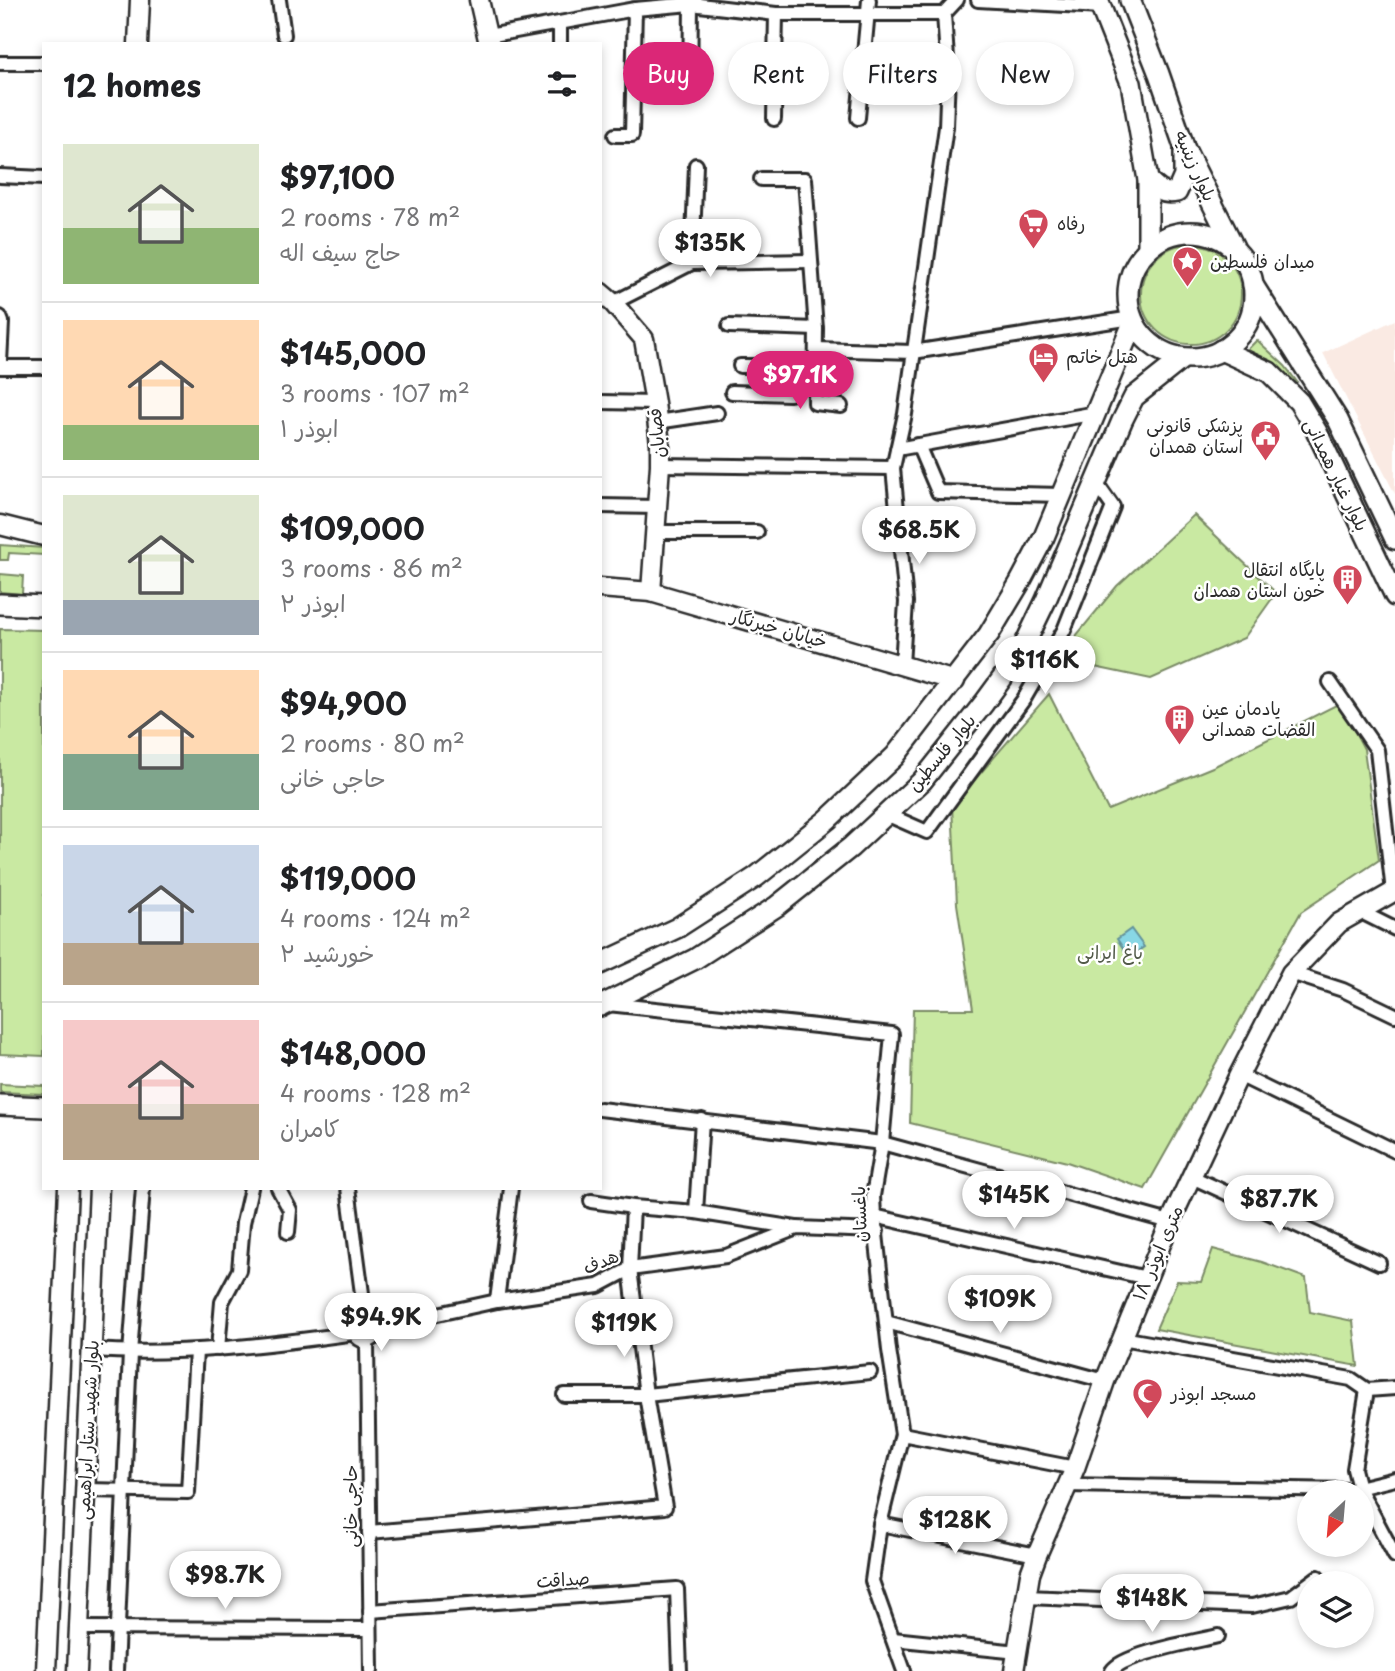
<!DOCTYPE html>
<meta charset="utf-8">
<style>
body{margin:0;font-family:"Playpen Sans","Playpen Sans Arabic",sans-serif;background:#f2f2f2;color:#202124;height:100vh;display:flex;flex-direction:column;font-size:26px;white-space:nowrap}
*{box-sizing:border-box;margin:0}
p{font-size:23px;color:#757577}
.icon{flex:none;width:38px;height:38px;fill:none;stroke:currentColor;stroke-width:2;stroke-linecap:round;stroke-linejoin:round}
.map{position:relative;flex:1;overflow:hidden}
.details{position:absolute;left:42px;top:42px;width:560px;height:1148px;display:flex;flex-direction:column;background:#fff;border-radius:0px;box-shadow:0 4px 10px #0003}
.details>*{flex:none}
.top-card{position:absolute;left:623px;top:42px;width:665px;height:63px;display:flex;gap:14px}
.needle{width:46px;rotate:206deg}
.tools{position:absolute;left:1297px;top:1480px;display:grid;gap:14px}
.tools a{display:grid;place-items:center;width:77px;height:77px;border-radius:50%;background:#fff;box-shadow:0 4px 10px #0003;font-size:35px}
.price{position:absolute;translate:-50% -60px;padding:0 16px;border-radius:24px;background:#fff;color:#222;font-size:23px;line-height:46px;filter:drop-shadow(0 2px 4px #0008)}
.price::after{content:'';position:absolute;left:50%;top:42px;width:21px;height:16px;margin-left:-10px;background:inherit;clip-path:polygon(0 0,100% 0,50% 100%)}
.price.on{background:#db2777;color:#fff}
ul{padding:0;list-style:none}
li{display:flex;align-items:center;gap:21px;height:175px;padding:0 21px}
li+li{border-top:2px solid #e0e0e0}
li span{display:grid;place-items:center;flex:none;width:196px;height:140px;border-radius:0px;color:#555}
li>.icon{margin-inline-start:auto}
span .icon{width:84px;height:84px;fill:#fffc;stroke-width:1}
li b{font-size:30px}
h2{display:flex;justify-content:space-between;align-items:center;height:84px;padding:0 21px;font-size:30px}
.chip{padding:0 24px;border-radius:32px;background:#fff;box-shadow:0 4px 10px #0003;font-size:24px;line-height:63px}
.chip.on{background:#db2777;color:#fff}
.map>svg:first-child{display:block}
</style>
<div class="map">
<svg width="1395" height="1671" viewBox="0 0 1395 1671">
<rect width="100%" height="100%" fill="#fff"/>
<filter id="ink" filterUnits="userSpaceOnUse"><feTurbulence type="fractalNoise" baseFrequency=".0143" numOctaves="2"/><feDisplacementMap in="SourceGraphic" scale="14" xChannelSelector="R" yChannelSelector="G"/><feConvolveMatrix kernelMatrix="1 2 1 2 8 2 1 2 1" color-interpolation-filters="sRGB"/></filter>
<g filter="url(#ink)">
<polygon fill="#faeae3" points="1395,320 1395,494 1323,353"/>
<g fill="#c9e9a2" stroke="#7a8a66" stroke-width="2">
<circle cx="1191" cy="294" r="50"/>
<polygon points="1257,340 1285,366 1297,382 1294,383 1270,361 1247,350"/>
<polygon points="1194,515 1276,593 1244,638 1151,679 1057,659 1117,586"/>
<polygon points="0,545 44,548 44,555 9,553 8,560 0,560"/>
<polygon points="0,574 23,576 22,594 0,592"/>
<polygon points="0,629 44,630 44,1056 0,1054"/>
<polygon points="1049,694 1108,810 1215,766 1340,703 1364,749 1379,860 1301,912 1145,1189 1067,1162 910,1123 913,1009 973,1009 957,904 952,806"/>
<polygon points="0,1084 44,1086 44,1094 0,1092"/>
<polygon points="1213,1249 1262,1262 1306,1278 1310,1312 1353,1321 1358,1366 1156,1329 1177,1281 1201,1282"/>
</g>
<polygon fill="#88d7e5" stroke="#63929b" stroke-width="2" points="1131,929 1144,947 1129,957 1117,939"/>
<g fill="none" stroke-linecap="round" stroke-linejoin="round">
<defs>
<g id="street">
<polyline points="279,0 284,35"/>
<polyline points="978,0 1101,7"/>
<polyline points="560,23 560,44"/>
<polyline points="488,36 635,9 691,4 776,14 944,14"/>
<polyline points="0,63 44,63"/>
<polyline points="690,92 691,4"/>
<polyline points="858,118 869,0"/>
<polyline points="774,119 776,14"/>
<polyline points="615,135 632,135 635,9"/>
<polyline points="0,176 44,178"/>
<polyline points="761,179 805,179 816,329 815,403 841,406"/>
<polyline points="692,263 696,165"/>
<polyline points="613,303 692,263 809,261"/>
<polyline points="0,317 2,322 0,363"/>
<polyline points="729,326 816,329"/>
<polyline points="816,349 913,352 1132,318"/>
<polyline points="740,366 792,366 816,369"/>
<polyline points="0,367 44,367"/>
<polyline points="732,392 790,394 792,366"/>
<polyline points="600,402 655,403"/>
<polyline points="657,422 717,413"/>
<polyline points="918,445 938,492 1062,495"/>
<polyline points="897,449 1096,413"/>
<polyline points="660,465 893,468"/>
<polyline points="600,506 657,507"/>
<polyline points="655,532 757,532"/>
<polyline points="902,665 906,602 893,468 905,414 946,127 948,73 944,14 957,0"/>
<polyline points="1330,682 1377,750 1393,892"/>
<polyline points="886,814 927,832 1024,699 1064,630 1113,507 1096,483"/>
<polyline points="1359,911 1395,929"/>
<polyline points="1291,973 1343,990 1395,1015"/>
<polyline points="608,1004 892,1034 882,1143 873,1196 874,1216 889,1350 902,1434 880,1524 872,1581 904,1671"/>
<polyline points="1239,1075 1395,1151"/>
<polyline points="600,1109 882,1143 1170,1222"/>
<polyline points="1192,1177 1379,1263"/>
<polyline points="278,1188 290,1210 288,1232"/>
<polyline points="348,1188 365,1316"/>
<polyline points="591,1201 633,1207 696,1212 796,1228"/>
<polyline points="696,1212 702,1120"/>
<polyline points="874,1216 1147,1278"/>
<polyline points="497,1301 511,1188"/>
<circle cx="366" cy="1329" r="12"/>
<polyline points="886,1322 1105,1381"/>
<polyline points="378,1327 497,1301 598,1286 630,1269 726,1256 797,1228 877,1231"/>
<polyline points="1122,1338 1351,1379 1367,1390"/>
<polyline points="367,1341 371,1671"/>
<polyline points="218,1349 222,1302 239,1270 243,1223 251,1188"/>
<path d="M92,1350C180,1356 268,1345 355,1333"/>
<polyline points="1367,1390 1354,1469 1359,1488 1395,1556"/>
<polyline points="1367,1390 1395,1388"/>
<polyline points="564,1395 646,1395 870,1372"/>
<polyline points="902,1434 1075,1468"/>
<polyline points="1066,1485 1350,1490 1395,1479"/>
<polyline points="86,1490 188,1492 196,1351"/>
<polyline points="880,1524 1037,1555"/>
<polyline points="369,1532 665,1507 646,1395 630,1269 633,1207"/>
<polyline points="1026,1597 1252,1606 1291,1597 1318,1577"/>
<polyline points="370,1611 677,1589 680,1671"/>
<polyline points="79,1628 370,1629"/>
<polyline points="893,1639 1018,1652"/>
<polyline points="116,1671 130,1353 143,1188"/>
<path d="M1112,1671C1122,1654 1197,1641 1218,1636"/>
</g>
<g id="secondary">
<polyline points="479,0 489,44"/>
<polyline points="138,44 140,0"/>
<polyline points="600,292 613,303 644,339 655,403 660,444 660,465 651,592"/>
<polyline points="0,525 44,536"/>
<polyline points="600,588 651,592 955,681"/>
<polyline points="46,1671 68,1188"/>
<polyline points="77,1671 99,1188"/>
<polyline points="1014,1671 1030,1574 1037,1555 1075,1468 1105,1381 1170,1222 1239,1075 1291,973 1339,923 1395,891"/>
</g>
<g id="primary">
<polyline points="1098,0 1131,83 1148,180 1148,248"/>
<polyline points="1130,0 1159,74 1185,149 1234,247"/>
<path d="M1148,180C1158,190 1163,195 1177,192L1184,176V152"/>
<circle cx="1191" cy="295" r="63"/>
<polyline points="1253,285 1338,420 1395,539"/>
<polyline points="1221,350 1269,372 1299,402 1317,432 1395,596"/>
<polyline points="0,604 44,606"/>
<polyline points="600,964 677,928 756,877 827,820 895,756 989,634 1019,584 1044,537 1133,323"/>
<polyline points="600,1006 695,959 777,906 851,847 922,781 984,703 1020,654 1046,600 1122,421 1134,397 1183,358"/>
<polyline points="0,1105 44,1107"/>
</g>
</defs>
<use href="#street" stroke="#2b2b2b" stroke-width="18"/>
<use href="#secondary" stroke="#2b2b2b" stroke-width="23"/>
<use href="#primary" stroke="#2b2b2b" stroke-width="24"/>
<use href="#street" stroke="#fff" stroke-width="12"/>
<use href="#secondary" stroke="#fff" stroke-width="18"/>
<use href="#primary" stroke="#fff" stroke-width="19"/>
</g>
</g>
<defs>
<symbol id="supermarket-pin" viewBox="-11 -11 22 30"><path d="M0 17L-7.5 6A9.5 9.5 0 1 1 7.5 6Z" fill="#d1495b" stroke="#fff"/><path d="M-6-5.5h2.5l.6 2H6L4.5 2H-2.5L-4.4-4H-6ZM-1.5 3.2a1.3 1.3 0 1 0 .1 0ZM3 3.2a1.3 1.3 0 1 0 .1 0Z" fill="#fff"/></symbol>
<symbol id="sight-pin" viewBox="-11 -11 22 30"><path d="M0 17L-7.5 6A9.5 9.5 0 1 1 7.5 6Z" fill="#d1495b" stroke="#fff"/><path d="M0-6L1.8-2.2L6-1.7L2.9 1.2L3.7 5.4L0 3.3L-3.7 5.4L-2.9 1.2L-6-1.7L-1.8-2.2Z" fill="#fff"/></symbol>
<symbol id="hotel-pin" viewBox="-11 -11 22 30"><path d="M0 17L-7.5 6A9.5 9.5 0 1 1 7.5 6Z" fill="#d1495b" stroke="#fff"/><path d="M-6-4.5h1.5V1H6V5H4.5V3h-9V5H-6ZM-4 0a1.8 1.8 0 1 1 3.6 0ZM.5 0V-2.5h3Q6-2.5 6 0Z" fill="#fff"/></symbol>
<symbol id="civic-pin" viewBox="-11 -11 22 30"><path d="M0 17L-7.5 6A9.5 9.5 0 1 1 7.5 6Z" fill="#d1495b" stroke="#fff"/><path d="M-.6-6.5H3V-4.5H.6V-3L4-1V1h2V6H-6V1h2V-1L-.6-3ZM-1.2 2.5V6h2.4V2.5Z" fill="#fff"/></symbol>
<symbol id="building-pin" viewBox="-11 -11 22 30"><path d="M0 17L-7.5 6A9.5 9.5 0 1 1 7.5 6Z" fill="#d1495b" stroke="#fff"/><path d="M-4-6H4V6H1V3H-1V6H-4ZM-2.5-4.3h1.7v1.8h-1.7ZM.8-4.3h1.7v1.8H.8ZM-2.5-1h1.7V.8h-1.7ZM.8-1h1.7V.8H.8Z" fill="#fff"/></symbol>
<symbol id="mosque-pin" viewBox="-11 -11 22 30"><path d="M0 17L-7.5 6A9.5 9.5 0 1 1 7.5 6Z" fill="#d1495b" stroke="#fff"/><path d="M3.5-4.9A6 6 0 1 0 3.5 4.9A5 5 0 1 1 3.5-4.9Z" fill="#fff"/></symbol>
</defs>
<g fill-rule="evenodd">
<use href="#supermarket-pin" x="1016" y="206" width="35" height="47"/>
<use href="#sight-pin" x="1170" y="244" width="35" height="47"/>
<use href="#hotel-pin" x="1026" y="340" width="35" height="47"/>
<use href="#civic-pin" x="1248" y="418" width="35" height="47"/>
<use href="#building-pin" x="1330" y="562" width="35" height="47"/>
<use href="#building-pin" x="1162" y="702" width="35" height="47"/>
<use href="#mosque-pin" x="1130" y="1376" width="35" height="47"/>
</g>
<g text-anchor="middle" stroke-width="5" stroke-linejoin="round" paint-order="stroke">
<g font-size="18" fill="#2b2b2b" stroke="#fff">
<text transform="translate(1195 166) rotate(66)" y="6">بلوار زینبیه</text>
<text transform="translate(657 433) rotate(-95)" y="6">قصابان</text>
<text transform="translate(1336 475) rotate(64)" y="6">بلوار غبار همدانی</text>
<text transform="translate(779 629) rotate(16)" y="6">خیابان خبرنگار</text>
<text transform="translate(942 753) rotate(-50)" y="6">بلوار فلسطین</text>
<text transform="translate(860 1214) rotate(-92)" y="6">باغستان</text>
<text transform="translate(1158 1253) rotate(-67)" y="6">۱۸ متری ابوذر</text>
<text transform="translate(601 1262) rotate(-22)" y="6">هدف</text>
<text transform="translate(88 1430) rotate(-87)" y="6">بلوار شهید ستار ابراهیمی</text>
<text transform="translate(351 1506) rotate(-90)" y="6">حاجی خانی</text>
<text transform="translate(563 1580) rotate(-4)" y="6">صداقت</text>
</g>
<g font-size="18" fill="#2b2b2b" stroke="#fff" text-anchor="start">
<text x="1057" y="230">رفاه</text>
<text x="1210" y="268">میدان فلسطین</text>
<text x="1066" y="363">هتل خاتم</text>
<text x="1243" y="432" text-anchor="end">پزشکی قانونی<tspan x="1243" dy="21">استان همدان</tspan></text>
<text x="1325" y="576" text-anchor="end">پایگاه انتقال<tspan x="1325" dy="21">خون استان همدان</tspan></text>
<text x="1202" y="715">یادمان عین<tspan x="1202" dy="21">القضات همدانی</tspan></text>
<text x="1171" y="1400">مسجد ابوذر</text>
</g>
<g font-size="18" fill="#525a49" stroke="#fff">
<text x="1110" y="959">باغ ایرانی</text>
</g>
</g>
</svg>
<div class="tools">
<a><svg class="needle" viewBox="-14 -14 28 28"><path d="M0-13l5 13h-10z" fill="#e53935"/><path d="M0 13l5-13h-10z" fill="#757577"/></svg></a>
<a><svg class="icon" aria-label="layers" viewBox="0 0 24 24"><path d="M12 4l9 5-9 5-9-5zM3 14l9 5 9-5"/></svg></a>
</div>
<b class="price" style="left:710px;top:279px">$135K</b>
<b class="price on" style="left:800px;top:411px">$97.1K</b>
<b class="price" style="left:919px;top:566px">$68.5K</b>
<b class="price" style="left:1045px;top:696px">$116K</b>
<b class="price" style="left:1014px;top:1231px">$145K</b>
<b class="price" style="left:1279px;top:1235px">$87.7K</b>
<b class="price" style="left:1000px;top:1335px">$109K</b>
<b class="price" style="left:381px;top:1353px">$94.9K</b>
<b class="price" style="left:624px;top:1359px">$119K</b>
<b class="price" style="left:955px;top:1556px">$128K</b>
<b class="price" style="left:225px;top:1611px">$98.7K</b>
<b class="price" style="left:1152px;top:1634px">$148K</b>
<div class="top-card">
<a class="chip on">Buy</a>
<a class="chip">Rent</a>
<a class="chip">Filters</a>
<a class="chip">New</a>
</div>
<section class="details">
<h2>12 homes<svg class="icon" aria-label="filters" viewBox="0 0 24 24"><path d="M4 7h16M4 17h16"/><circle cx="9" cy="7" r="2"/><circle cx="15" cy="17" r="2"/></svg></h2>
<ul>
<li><span style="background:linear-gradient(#dfe7d0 60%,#8fb573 0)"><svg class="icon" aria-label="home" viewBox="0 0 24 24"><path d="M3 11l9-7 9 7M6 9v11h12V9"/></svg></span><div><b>$97,100</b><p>2 rooms · 78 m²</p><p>حاج سیف اله</p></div></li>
<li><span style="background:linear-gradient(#ffd9b3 75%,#8fb573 0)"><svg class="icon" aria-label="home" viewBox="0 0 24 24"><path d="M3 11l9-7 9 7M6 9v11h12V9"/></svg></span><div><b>$145,000</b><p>3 rooms · 107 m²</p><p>ابوذر ۱</p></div></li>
<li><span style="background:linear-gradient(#dfe7d0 75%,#9aa5b1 0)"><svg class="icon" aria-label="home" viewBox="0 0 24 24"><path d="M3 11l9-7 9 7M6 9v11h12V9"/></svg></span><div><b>$109,000</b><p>3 rooms · 86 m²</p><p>ابوذر ۲</p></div></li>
<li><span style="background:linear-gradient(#ffd9b3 60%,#7fa58c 0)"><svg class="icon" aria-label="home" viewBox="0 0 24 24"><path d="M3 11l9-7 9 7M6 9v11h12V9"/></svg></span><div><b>$94,900</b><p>2 rooms · 80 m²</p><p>حاجی خانی</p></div></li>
<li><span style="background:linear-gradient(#c9d6e8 70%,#b9a48a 0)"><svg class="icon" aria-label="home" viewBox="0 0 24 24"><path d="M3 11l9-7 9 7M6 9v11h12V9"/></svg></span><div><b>$119,000</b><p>4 rooms · 124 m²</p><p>خورشید ۲</p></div></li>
<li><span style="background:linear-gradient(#f6c9c9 60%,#b9a48a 0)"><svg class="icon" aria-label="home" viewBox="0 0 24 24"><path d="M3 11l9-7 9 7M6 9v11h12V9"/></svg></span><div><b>$148,000</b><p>4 rooms · 128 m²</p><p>کامران</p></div></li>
</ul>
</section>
</div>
